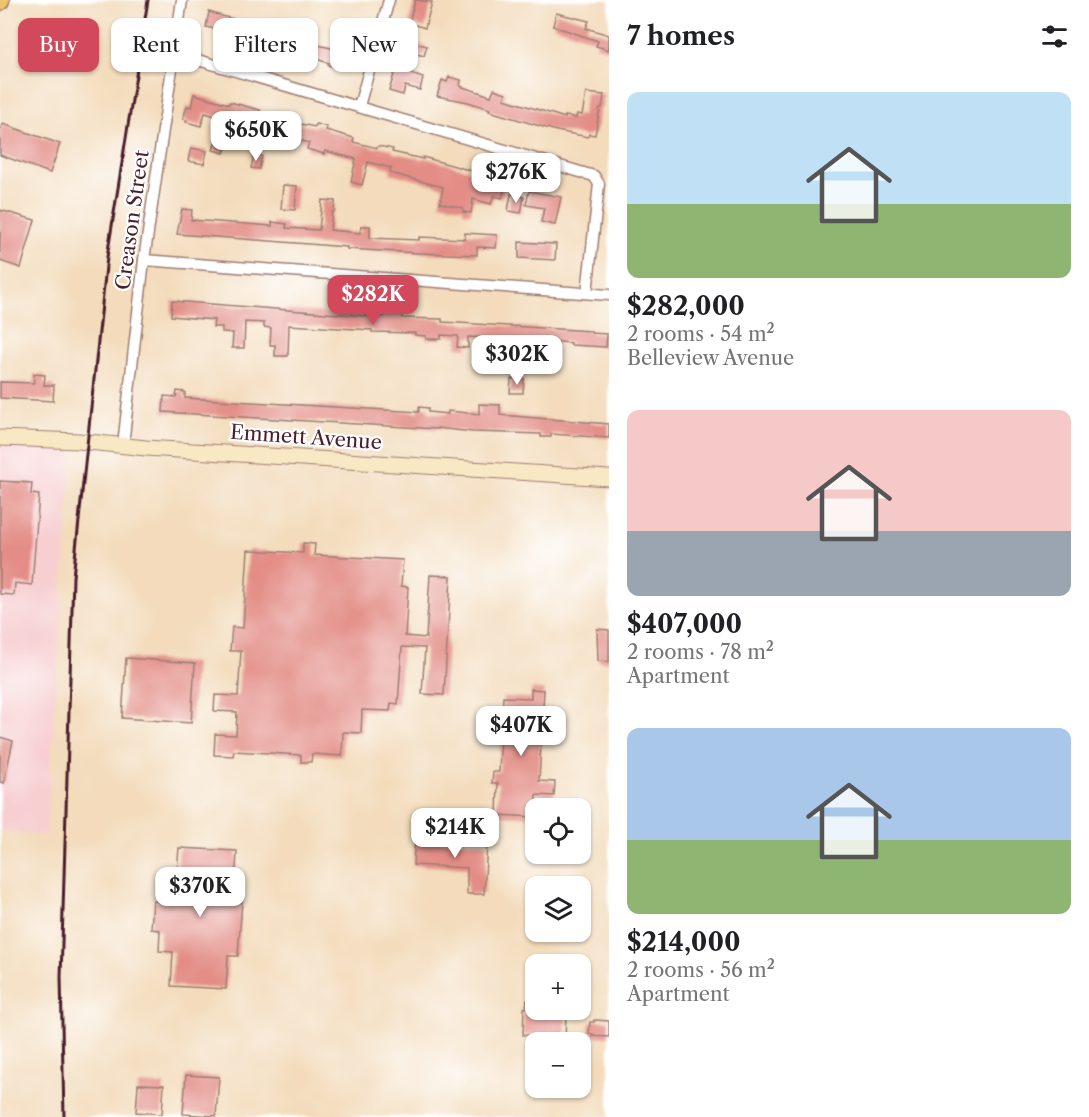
<!DOCTYPE html>
<meta charset="utf-8">
<style>
body{margin:0;font-family:"Libre Caslon Text",serif;background:#f6f6f6;color:#202124;height:100vh;display:flex;flex-direction:column;font-size:22px;white-space:nowrap}
*{box-sizing:border-box;margin:0}
p{font-size:20px;color:#757577}
.icon{flex:none;width:33px;height:33px;fill:none;stroke:currentColor;stroke-width:2;stroke-linecap:round;stroke-linejoin:round}
.map{position:relative;flex:1;overflow:hidden}
.panel{display:flex;flex-direction:column;background:#fff;width:480px}
.panel>*{flex:none}
.guide{position:absolute;left:18px;top:18px;width:501px;height:54px;display:flex;gap:12px}
.buttons{position:absolute;left:525px;top:798px;display:grid;gap:12px}
.buttons a{display:grid;place-items:center;width:66px;height:66px;border-radius:12px;background:#fff;box-shadow:0 2px 4px #0004;font-size:30px}
.price{position:absolute;translate:-50% -51px;padding:0 14px;border-radius:12px;background:#fff;color:#222;font-size:20px;line-height:39px;filter:drop-shadow(0 2px 3px #0008)}
.price::after{content:'';position:absolute;left:50%;top:36px;width:18px;height:14px;margin-left:-9px;background:inherit;clip-path:polygon(0 0,100% 0,50% 100%)}
.price.active{background:#d1495b;color:#fff}
ul{padding:0;list-style:none}
li{display:grid;align-content:center;gap:12px;height:318px;padding:0 18px}
li span{display:grid;place-items:center;height:186px;border-radius:12px;color:#555}
li>.icon{margin-inline-start:auto}
span .icon{width:108px;height:108px;fill:#fffc;stroke-width:1}
li b{font-size:26px}
h2{display:flex;justify-content:space-between;align-items:center;height:72px;padding:0 18px;font-size:26px}
.tag{padding:0 21px;border-radius:12px;background:#fff;box-shadow:0 2px 4px #0004;font-size:21px;line-height:54px}
.tag.active{background:#d1495b;color:#fff}
main{display:flex;flex:1;min-height:0}
.map>svg:first-child{display:block}
</style>
<main>
<div class="map">
<svg width="609" height="1117" viewBox="0 0 609 1117">
<rect width="100%" height="100%" fill="#fff"/>
<filter id="ink" filterUnits="userSpaceOnUse"><feTurbulence type="fractalNoise" baseFrequency=".0167" numOctaves="2"/><feDisplacementMap in="SourceGraphic" scale="12" xChannelSelector="R" yChannelSelector="G"/><feConvolveMatrix kernelMatrix="1 2 1 2 8 2 1 2 1" color-interpolation-filters="sRGB"/></filter>
<filter id="wash" filterUnits="userSpaceOnUse"><feTurbulence type="fractalNoise" baseFrequency=".008" numOctaves="4" result="noise"/><feDisplacementMap in="SourceGraphic" scale="24" xChannelSelector="R" yChannelSelector="G"/><feGaussianBlur stdDeviation="1.35" result="paint"/><feColorMatrix in="noise" values="0 0 0 0 0 0 0 0 0 0 0 0 0 0 0 0 0 1.4 0 .05"/><feComposite in="paint" operator="in"/></filter>
<g filter="url(#wash)">
<rect width="100%" height="100%" fill="#f3dbbb"/>
<polygon fill="#f7cfd1" points="0,446 72,450 46,836 0,830"/>
<g id="blocks">
<g fill="#e38d86">
<polygon points="415,0 432,2 425,28 409,23"/>
<polygon points="209,12 322,46 336,49 338,42 354,46 347,68 340,67 340,69 328,65 329,63 274,46 273,48 244,40 245,37 206,27"/>
<polygon points="556,13 589,21 586,28 609,35 609,50 596,46 598,41 553,26"/>
<polygon points="407,41 427,46 424,56 417,54 411,74 423,78 420,90 405,86 403,95 389,91 400,54 403,55"/>
<polygon points="449,77 461,80 460,86 472,90 491,96 494,89 506,93 504,99 565,118 565,116 576,118 577,114 582,115 586,93 604,95 602,108 600,108 595,135 589,134 588,137 557,131 489,111 490,109 468,102 437,96 442,80 447,82"/>
<polygon points="194,94 229,104 230,102 260,110 259,113 300,124 315,127 316,124 327,127 326,130 354,138 353,142 377,148 378,146 393,149 392,152 423,159 423,157 507,181 502,198 494,196 491,204 473,199 471,213 463,212 463,208 440,203 443,187 390,173 391,168 368,162 362,185 351,182 356,159 325,151 324,154 307,149 309,143 243,123 241,130 227,126 229,120 205,113 201,126 186,122 187,120 183,119 187,106 191,107"/>
<polygon points="3,124 60,144 50,173 0,155 0,131"/>
<polygon points="218,134 229,137 224,153 213,150"/>
<polygon points="191,148 207,151 204,164 188,161"/>
<polygon points="254,154 262,156 259,169 251,168"/>
<polygon points="283,185 297,186 295,210 281,209"/>
<polygon points="529,191 561,197 555,225 541,222 544,208 526,205"/>
<polygon points="511,194 524,197 521,213 508,211"/>
<polygon points="322,200 335,201 334,212 332,212 330,230 360,233 361,226 370,226 370,238 419,240 419,237 465,239 465,233 497,235 496,248 477,247 477,255 418,253 347,249 347,247 334,246 177,234 182,209 192,210 191,220 272,226 272,222 287,224 286,228 319,230"/>
<polygon points="0,210 35,220 21,268 0,261"/>
<polygon points="519,242 556,244 555,260 519,258"/>
<polygon points="172,301 364,316 385,316 385,312 402,313 402,318 442,319 442,322 591,331 591,333 607,334 606,347 571,345 571,343 549,341 549,345 505,343 504,350 492,350 493,338 468,337 468,348 457,347 458,336 441,335 441,339 426,339 426,336 415,335 415,333 372,332 372,330 289,325 288,356 275,356 275,345 270,345 271,328 264,327 264,323 245,322 244,348 232,348 233,333 222,332 222,327 213,327 214,320 171,316"/>
<polygon points="34,374 45,375 44,385 54,385 53,401 0,398 0,382 34,383"/>
<polygon points="511,379 524,379 523,393 510,393"/>
<polygon points="177,391 185,392 185,398 419,412 419,407 428,408 428,412 448,414 448,411 479,414 479,404 500,405 500,415 609,424 609,438 551,434 551,437 541,437 541,434 473,432 437,428 437,429 163,412 164,396 176,397"/>
<polygon points="0,481 32,483 31,494 39,495 32,585 15,583 14,595 0,594"/>
<polygon points="303,543 315,544 314,555 403,560 401,586 408,587 405,636 426,638 430,575 451,576 444,695 422,694 425,648 402,647 398,704 391,703 390,711 362,710 361,733 343,732 342,756 312,754 311,762 301,762 301,755 234,751 233,756 214,755 215,734 236,735 237,712 214,711 215,695 238,696 241,651 230,651 232,627 243,628 248,550 303,553"/>
<polygon points="597,629 609,630 609,662 598,661"/>
<polygon points="126,658 195,663 191,723 122,718"/>
<polygon points="531,689 544,690 539,781 555,782 554,796 536,795 535,817 497,815 498,783 492,783 493,772 499,772 503,697 531,698"/>
<polygon points="0,737 13,741 4,783 0,782"/>
<polygon points="415,839 487,843 484,894 467,894 467,868 413,865"/>
<polygon points="179,848 237,851 235,887 243,887 238,956 228,956 226,989 171,986 173,952 159,951 160,930 151,929 153,901 160,902 161,881 176,882"/>
<polygon points="527,1000 536,1001 536,1010 565,1010 565,1014 566,1014 565,1040 557,1040 557,1036 523,1035 524,1008 526,1008"/>
<polygon points="594,1020 609,1021 609,1037 592,1036 593,1034 589,1034 590,1022 594,1022"/>
<polygon points="186,1075 219,1077 216,1116 183,1114"/>
<polygon points="138,1084 164,1085 162,1114 136,1112"/>
</g>
</g>
</g>
<g filter="url(#ink)">
<use href="#blocks" fill-opacity="0" stroke="#9e7d73" stroke-width="1.5"/>
<g fill="none" stroke-linecap="round" stroke-linejoin="round">
<defs>
<g id="street">
<polyline points="173,55 198,60 594,176 599,184 587,293"/>
<polyline points="359,106 389,0"/>
<polyline points="144,260 609,295"/>
<polyline points="123,445 144,260 182,0"/>
</g>
<polyline id="secondary" points="0,438 79,441 146,448 609,478"/>
<polyline id="primary" points="0,2 1,0"/>
</defs>
<use href="#street" stroke="#9e7d73" stroke-width="13"/>
<use href="#secondary" stroke="#9e7d73" stroke-width="17"/>
<use href="#primary" stroke="#9e7d73" stroke-width="19"/>
<use href="#street" stroke="#fff" stroke-width="10"/>
<use href="#secondary" stroke="#f8e8c3" stroke-width="15"/>
<use href="#primary" stroke="#eec569" stroke-width="16"/>
<polyline stroke="#4a1f2b" stroke-width="3" points="64,1117 61,977 73,577 107,257 148,0"/>
</g>
</g>
<g text-anchor="middle" stroke-width="4.5" stroke-linejoin="round" paint-order="stroke">
<g font-size="20" fill="#4a1f2b" stroke="#fff">
<text transform="translate(132 220) rotate(-82)" y="7">Creason Street</text>
<text transform="translate(306 437) rotate(4)" y="7">Emmett Avenue</text>
</g>
</g>
</svg>
<div class="buttons">
<a><svg class="icon" aria-label="locate" viewBox="0 0 24 24"><circle cx="12" cy="12" r="6"/><path d="M12 2v4M12 18v4M2 12h4M18 12h4"/></svg></a>
<a><svg class="icon" aria-label="layers" viewBox="0 0 24 24"><path d="M12 4l9 5-9 5-9-5zM3 14l9 5 9-5"/></svg></a>
<a>+</a>
<a>−</a>
</div>
<b class="price" style="left:256px;top:162px">$650K</b>
<b class="price" style="left:516px;top:204px">$276K</b>
<b class="price active" style="left:373px;top:326px">$282K</b>
<b class="price" style="left:517px;top:386px">$302K</b>
<b class="price" style="left:521px;top:757px">$407K</b>
<b class="price" style="left:455px;top:859px">$214K</b>
<b class="price" style="left:200px;top:918px">$370K</b>
<div class="guide">
<a class="tag active">Buy</a>
<a class="tag">Rent</a>
<a class="tag">Filters</a>
<a class="tag">New</a>
</div>
</div>
<section class="panel">
<h2>7 homes<svg class="icon" aria-label="filters" viewBox="0 0 24 24"><path d="M4 7h16M4 17h16"/><circle cx="9" cy="7" r="2"/><circle cx="15" cy="17" r="2"/></svg></h2>
<ul>
<li><span style="background:linear-gradient(#bfe0f5 60%,#8fb573 0)"><svg class="icon" aria-label="home" viewBox="0 0 24 24"><path d="M3 11l9-7 9 7M6 9v11h12V9"/></svg></span><div><b>$282,000</b><p>2 rooms · 54 m²</p><p>Belleview Avenue</p></div></li>
<li><span style="background:linear-gradient(#f6c9c9 65%,#9aa5b1 0)"><svg class="icon" aria-label="home" viewBox="0 0 24 24"><path d="M3 11l9-7 9 7M6 9v11h12V9"/></svg></span><div><b>$407,000</b><p>2 rooms · 78 m²</p><p>Apartment</p></div></li>
<li><span style="background:linear-gradient(#a9c7e8 60%,#8fb573 0)"><svg class="icon" aria-label="home" viewBox="0 0 24 24"><path d="M3 11l9-7 9 7M6 9v11h12V9"/></svg></span><div><b>$214,000</b><p>2 rooms · 56 m²</p><p>Apartment</p></div></li>
</ul>
</section>
</main>
